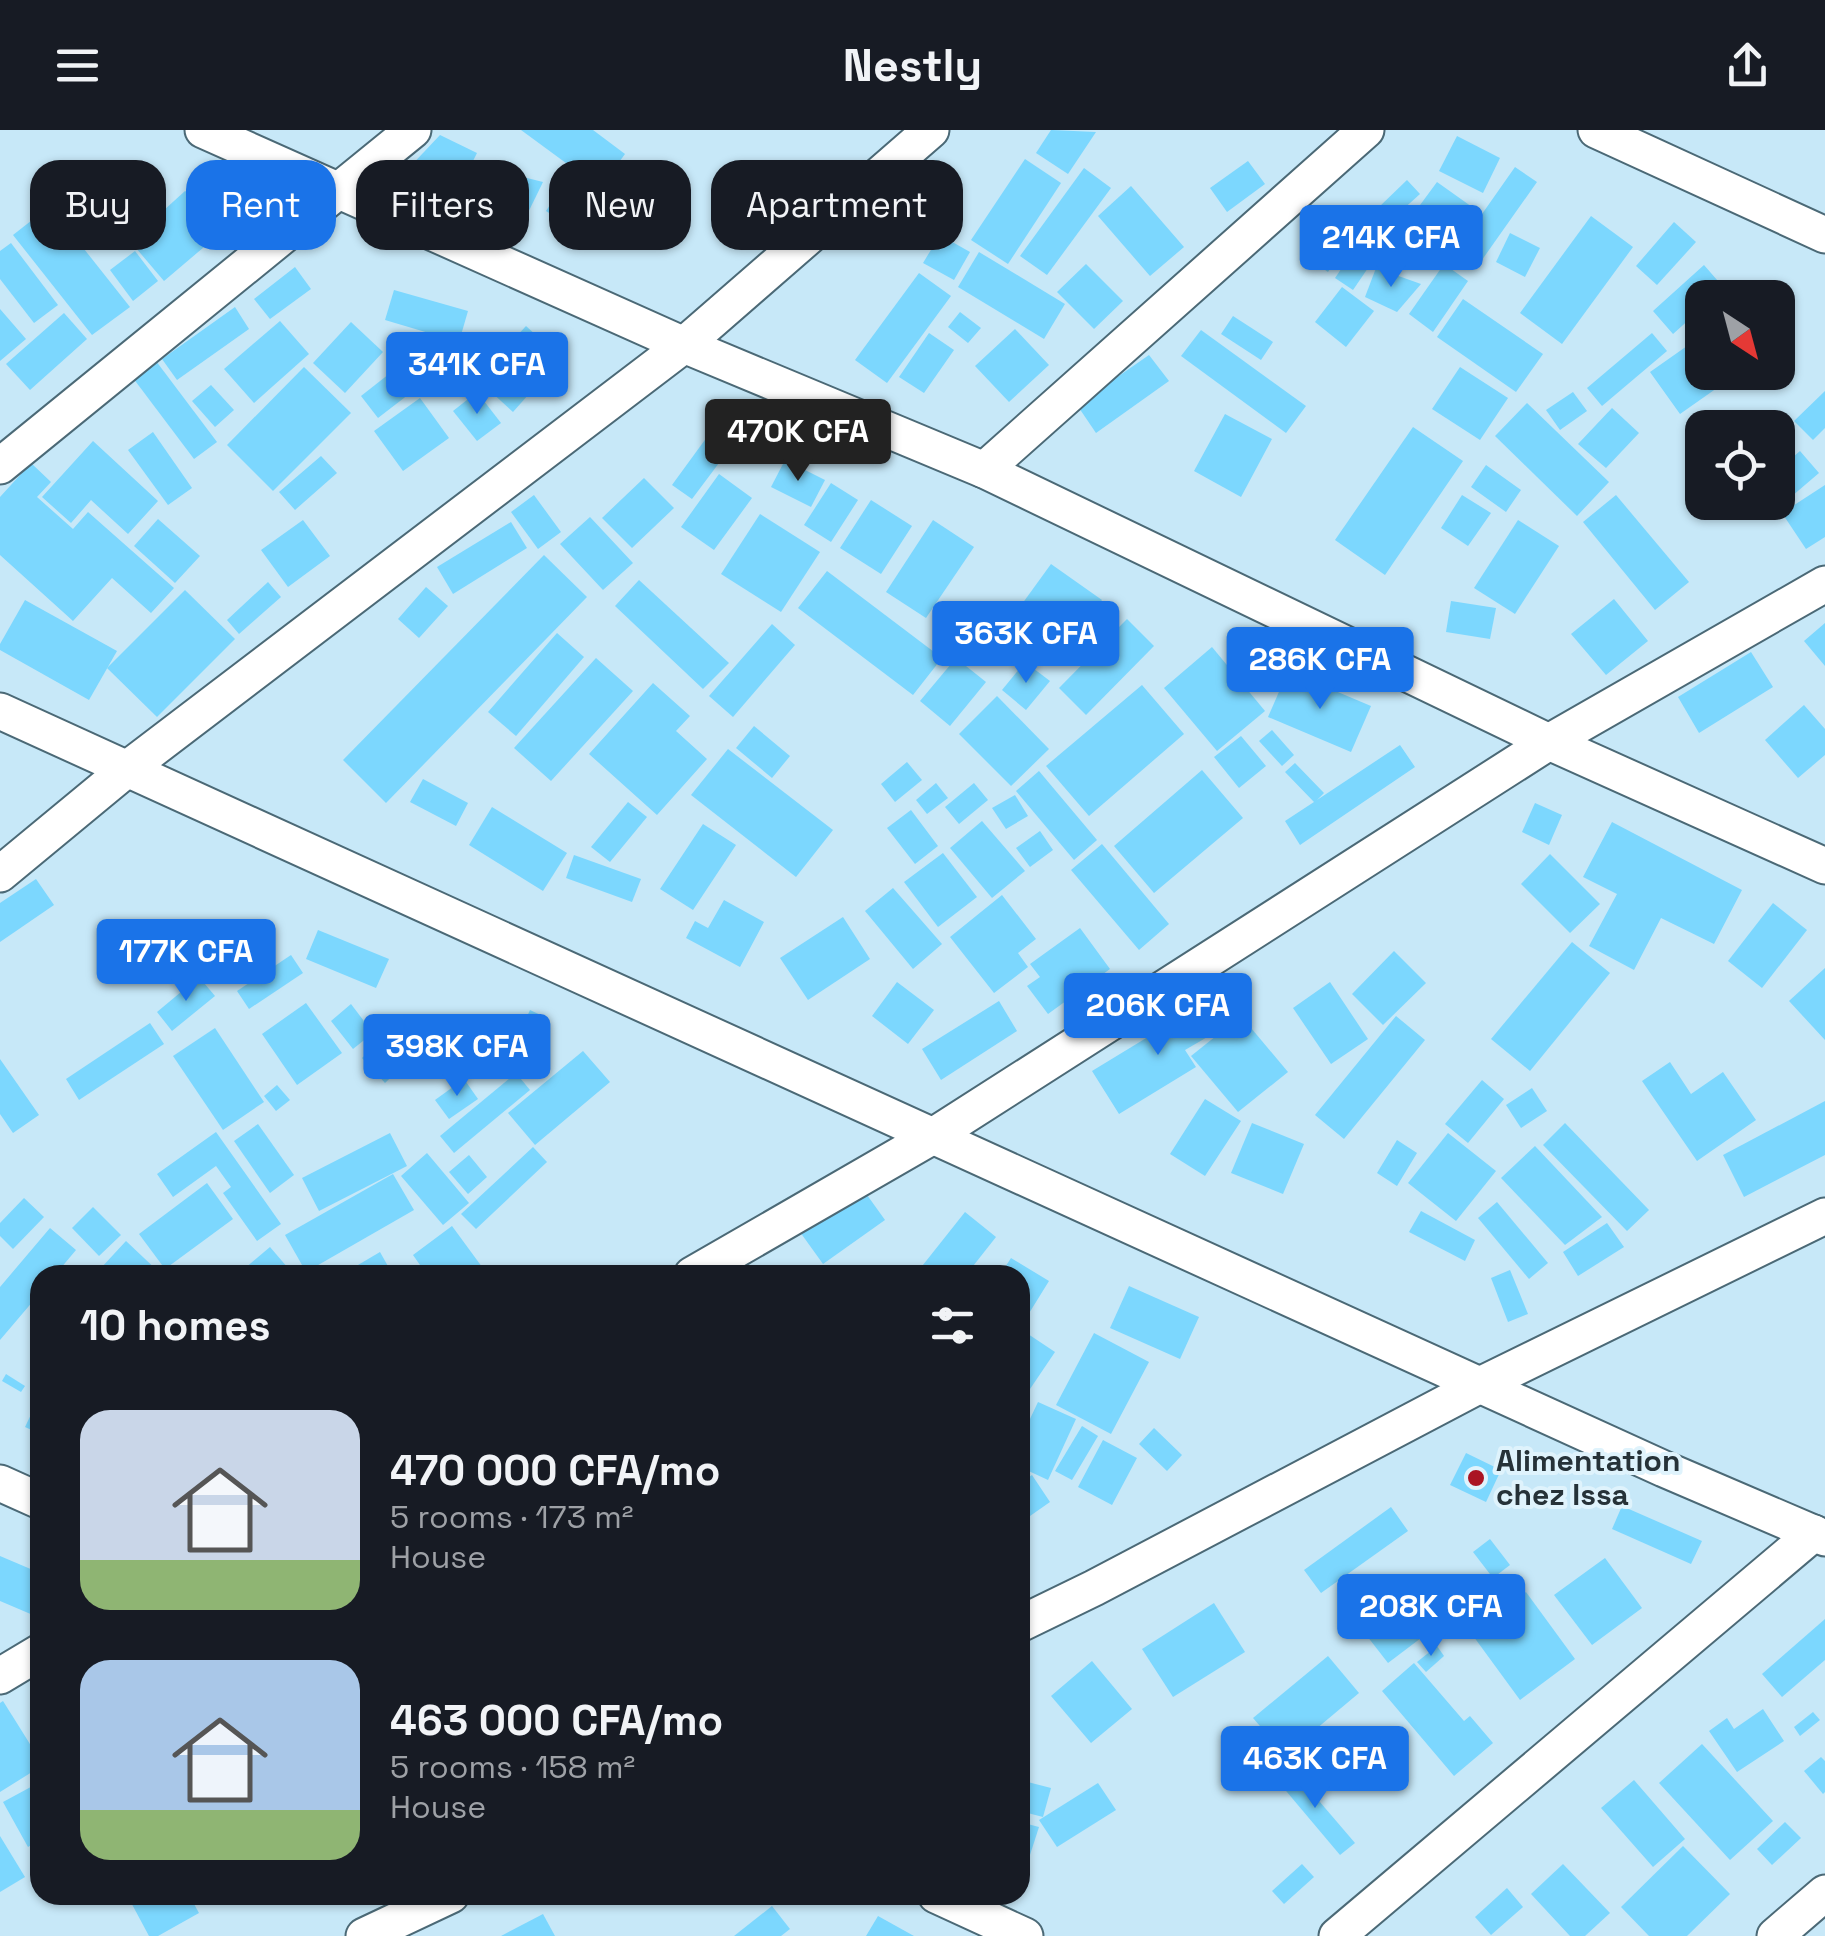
<!DOCTYPE html>
<meta charset="utf-8">
<style>
body{margin:0;font-family:"Space Grotesk",sans-serif;background:#242831;color:#f1f3f6;height:100vh;display:flex;flex-direction:column;font-size:38px;white-space:nowrap}
*{box-sizing:border-box;margin:0}
p{font-size:32px;color:#9ea1a6}
.icon{flex:none;width:55px;height:55px;fill:none;stroke:currentColor;stroke-width:2;stroke-linecap:round;stroke-linejoin:round}
.map{position:relative;flex:1;overflow:hidden}
.side{position:absolute;left:30px;top:1135px;width:1000px;height:640px;display:flex;flex-direction:column;background:#171b24;border-radius:30px;box-shadow:0 2px 8px #0004}
.side>*{flex:none}
.guide{position:absolute;left:30px;top:30px;width:1000px;height:90px;display:flex;gap:20px}
.needle{width:65px;rotate:144deg}
.buttons{position:absolute;left:1685px;top:150px;display:grid;gap:20px}
.buttons a{display:grid;place-items:center;width:110px;height:110px;border-radius:20px;background:#171b24;box-shadow:0 2px 8px #0004;font-size:50px}
.price{position:absolute;translate:-50% -85px;padding:0 22px;border-radius:10px;background:#1a73e8;color:#fff;font-size:32px;line-height:65px;filter:drop-shadow(0 2px 5px #0008)}
.price::after{content:'';position:absolute;left:50%;top:60px;width:30px;height:22px;margin-left:-15px;background:inherit;clip-path:polygon(0 0,100% 0,50% 100%)}
.price.current{background:#222;color:#fff}
ul{padding:0;list-style:none}
li{display:flex;align-items:center;gap:30px;height:250px;padding:0 50px}
li span{display:grid;place-items:center;flex:none;width:280px;height:200px;border-radius:30px;color:#555}
li>.icon{margin-inline-start:auto}
span .icon{width:120px;height:120px;fill:#fffc;stroke-width:1}
li b{font-size:42px}
h2{display:flex;justify-content:space-between;align-items:center;height:120px;padding:0 50px;font-size:42px}
.pill{padding:0 35px;border-radius:30px;background:#171b24;box-shadow:0 2px 8px #0004;font-size:35px;line-height:90px}
.pill.current{background:#1a73e8;color:#fff}
header{display:flex;justify-content:space-between;align-items:center;height:130px;padding:0 50px;background:#171b24;font-size:45px;font-weight:800}
.map>svg:first-child{display:block}
</style>
<header><svg class="icon" aria-label="menu" viewBox="0 0 24 24"><path d="M4 6h16M4 12h16M4 18h16"/></svg>Nestly<svg class="icon" aria-label="share" viewBox="0 0 24 24"><path d="M12 15V3M7 8l5-5 5 5M5 13v7h14v-7"/></svg></header>
<div class="map">
<svg width="1825" height="1806" viewBox="0 0 1825 1806">
<rect width="100%" height="100%" fill="#c7e8f8"/>
<g fill="#7cd7fe">
<polygon points="521,0 593,0 625,24 600,58"/>
<polygon points="1051,0 1096,2 1068,44 1036,23"/>
<polygon points="440,5 477,23 456,65 407,40"/>
<polygon points="1457,6 1500,28 1483,63 1439,41"/>
<polygon points="1025,29 1061,53 1008,134 971,110"/>
<polygon points="633,30 652,41 643,57 625,46"/>
<polygon points="937,30 949,50 908,76 896,55"/>
<polygon points="99,31 131,47 72,94 54,71"/>
<polygon points="1248,31 1265,54 1227,82 1210,58"/>
<polygon points="1515,37 1537,52 1477,137 1409,90 1437,52 1482,84"/>
<polygon points="1084,38 1111,58 1047,145 1020,126"/>
<polygon points="507,43 543,52 522,95 484,71"/>
<polygon points="566,50 599,72 578,102 546,81"/>
<polygon points="1407,50 1420,64 1390,91 1378,78"/>
<polygon points="616,56 634,64 620,91 602,82"/>
<polygon points="1131,56 1184,117 1150,146 1098,86"/>
<polygon points="185,61 237,89 164,151 130,111"/>
<polygon points="50,76 130,177 92,205 13,105"/>
<polygon points="1591,86 1633,117 1562,214 1520,183"/>
<polygon points="600,88 621,103 610,120 588,106"/>
<polygon points="1674,92 1696,112 1657,155 1636,136"/>
<polygon points="1510,103 1540,118 1525,147 1496,132"/>
<polygon points="940,105 970,122 954,150 923,133"/>
<polygon points="1314,107 1340,122 1328,142 1303,125"/>
<polygon points="11,113 58,175 34,193 0,149 0,121"/>
<polygon points="135,121 158,151 133,171 110,140"/>
<polygon points="979,122 1065,174 1044,209 958,157"/>
<polygon points="1350,126 1368,138 1353,160 1335,148"/>
<polygon points="1086,134 1123,171 1094,199 1057,162"/>
<polygon points="1444,134 1468,151 1433,202 1409,184"/>
<polygon points="1704,135 1724,158 1714,168 1702,168 1702,178 1673,204 1653,181"/>
<polygon points="295,137 311,159 270,189 254,169"/>
<polygon points="1376,138 1421,154 1397,182 1365,167"/>
<polygon points="919,143 951,166 887,253 855,230"/>
<polygon points="1342,157 1374,181 1346,217 1315,192"/>
<polygon points="394,160 468,181 459,212 385,190"/>
<polygon points="1463,169 1543,224 1516,262 1437,207"/>
<polygon points="1778,172 1794,189 1778,204"/>
<polygon points="235,177 249,199 177,250 162,229"/>
<polygon points="0,179 26,209 0,231"/>
<polygon points="960,182 981,198 968,213 948,197"/>
<polygon points="64,183 87,209 30,260 6,234"/>
<polygon points="1233,186 1273,212 1261,230 1221,204"/>
<polygon points="280,191 309,224 254,273 224,239"/>
<polygon points="351,192 383,222 345,263 313,233"/>
<polygon points="526,196 561,228 513,282 477,249"/>
<polygon points="1015,199 1049,235 1009,272 975,236"/>
<polygon points="1201,200 1306,276 1286,303 1181,226"/>
<polygon points="929,203 954,220 924,263 899,247"/>
<polygon points="1652,203 1667,221 1602,276 1587,258"/>
<polygon points="431,211 448,234 378,288 361,266"/>
<polygon points="1687,216 1702,238 1702,242 1705,242 1717,258 1680,284 1650,242"/>
<polygon points="1149,225 1169,251 1096,303 1077,275"/>
<polygon points="156,231 217,312 194,329 133,248"/>
<polygon points="304,237 351,283 273,361 227,315"/>
<polygon points="1460,237 1508,268 1480,310 1432,279"/>
<polygon points="211,255 234,280 215,297 192,271"/>
<polygon points="1825,261 1825,298 1813,310 1794,291"/>
<polygon points="477,262 501,293 477,311 453,281"/>
<polygon points="1573,262 1587,281 1560,300 1546,280"/>
<polygon points="420,268 449,308 403,341 374,301"/>
<polygon points="1527,273 1609,352 1577,386 1495,306"/>
<polygon points="1612,278 1639,303 1606,338 1578,314"/>
<polygon points="1225,284 1272,309 1241,367 1194,341"/>
<polygon points="1413,297 1463,331 1385,445 1335,410"/>
<polygon points="153,302 192,358 168,375 128,320"/>
<polygon points="707,307 728,321 692,369 672,355"/>
<polygon points="93,311 158,371 128,404 91,370 71,393 42,367"/>
<polygon points="1800,321 1819,343 1765,389 1751,372 1778,372 1778,340"/>
<polygon points="321,326 337,343 295,380 279,362"/>
<polygon points="785,330 825,350 811,377 771,357"/>
<polygon points="31,333 51,352 37,367 73,399 88,382 174,458 151,483 112,448 73,491 0,425 0,367"/>
<polygon points="1486,335 1521,360 1506,382 1471,357"/>
<polygon points="719,344 752,368 714,420 681,397"/>
<polygon points="644,348 674,378 632,418 602,388"/>
<polygon points="831,353 858,370 831,412 804,395"/>
<polygon points="1825,355 1825,407 1806,419 1782,383"/>
<polygon points="534,365 561,402 538,419 511,382"/>
<polygon points="1462,365 1491,383 1468,416 1441,398"/>
<polygon points="1616,365 1689,452 1655,480 1583,392"/>
<polygon points="871,370 912,396 881,444 840,418"/>
<polygon points="760,384 820,422 781,482 721,444"/>
<polygon points="590,387 633,433 603,460 560,414"/>
<polygon points="158,389 200,426 175,453 134,416"/>
<polygon points="303,390 330,426 288,457 261,420"/>
<polygon points="933,390 974,417 926,488 886,462"/>
<polygon points="1518,390 1559,416 1515,484 1474,458"/>
<polygon points="511,392 527,418 453,464 437,437"/>
<polygon points="544,425 587,467 386,673 343,630"/>
<polygon points="1051,434 1102,470 1059,529 1009,492"/>
<polygon points="827,441 942,528 913,565 798,478"/>
<polygon points="639,450 729,533 703,559 615,476"/>
<polygon points="268,452 281,467 239,504 227,490"/>
<polygon points="426,457 448,476 419,508 398,489"/>
<polygon points="185,460 235,509 157,587 107,538"/>
<polygon points="1614,469 1648,511 1606,545 1571,504"/>
<polygon points="25,470 117,521 89,570 0,520 0,514"/>
<polygon points="1451,471 1496,478 1490,509 1446,502"/>
<polygon points="1127,489 1154,516 1086,585 1059,558"/>
<polygon points="1825,493 1825,536 1804,511"/>
<polygon points="772,494 795,515 733,587 709,566"/>
<polygon points="557,503 584,527 516,606 488,582"/>
<polygon points="1212,517 1265,581 1217,621 1164,558"/>
<polygon points="1751,522 1773,557 1699,603 1678,567"/>
<polygon points="596,528 633,561 551,651 514,618"/>
<polygon points="956,528 986,552 950,596 920,571"/>
<polygon points="1025,532 1050,551 1026,580 1002,560"/>
<polygon points="1288,541 1371,576 1351,622 1268,587"/>
<polygon points="653,553 690,586 676,601 707,629 657,685 589,624"/>
<polygon points="1142,555 1184,604 1089,686 1046,636"/>
<polygon points="997,566 1049,619 1011,656 959,604"/>
<polygon points="1804,575 1825,599 1825,625 1798,648 1765,610"/>
<polygon points="754,596 790,626 772,648 736,618"/>
<polygon points="1272,600 1294,625 1282,636 1259,611"/>
<polygon points="1241,606 1266,636 1239,658 1214,627"/>
<polygon points="1400,615 1415,637 1300,715 1285,691 1314,672 1285,642 1295,633 1324,663 1317,670"/>
<polygon points="728,619 833,700 796,747 691,665"/>
<polygon points="907,632 922,650 895,672 881,654"/>
<polygon points="1202,640 1243,688 1154,763 1114,716"/>
<polygon points="1039,641 1097,710 1074,730 1016,661"/>
<polygon points="423,649 468,673 456,696 410,672"/>
<polygon points="936,653 948,668 927,684 916,670"/>
<polygon points="974,653 988,670 959,694 945,677"/>
<polygon points="1015,665 1028,686 1006,699 992,678"/>
<polygon points="628,672 647,687 610,732 591,717"/>
<polygon points="1535,673 1562,685 1549,715 1522,702"/>
<polygon points="492,677 567,723 543,761 469,715"/>
<polygon points="911,680 938,716 915,734 887,698"/>
<polygon points="982,691 1025,741 992,768 950,718"/>
<polygon points="1612,692 1742,760 1714,814 1661,788 1634,840 1589,816 1617,764 1583,747"/>
<polygon points="703,694 736,715 693,780 660,759"/>
<polygon points="1040,701 1053,720 1030,737 1016,718"/>
<polygon points="1102,714 1169,794 1139,820 1071,740"/>
<polygon points="943,723 977,767 938,797 904,752"/>
<polygon points="1550,724 1600,774 1570,803 1521,754"/>
<polygon points="574,725 641,749 632,772 566,748"/>
<polygon points="36,749 54,775 0,812 0,773"/>
<polygon points="893,758 942,814 913,839 865,781"/>
<polygon points="1002,765 1036,809 1018,823 1028,837 994,863 950,807"/>
<polygon points="724,770 764,792 740,837 686,808 695,791 708,798"/>
<polygon points="1773,773 1807,800 1762,858 1728,831"/>
<polygon points="843,787 870,829 808,870 780,828"/>
<polygon points="1080,798 1110,839 1048,884 1027,856 1040,847 1030,834"/>
<polygon points="318,800 389,829 376,858 306,829"/>
<polygon points="1572,812 1610,843 1530,941 1491,909"/>
<polygon points="1394,821 1426,853 1383,895 1352,864"/>
<polygon points="291,825 303,843 249,879 237,861"/>
<polygon points="1825,838 1825,910 1789,871"/>
<polygon points="199,847 215,866 172,901 157,882"/>
<polygon points="897,852 934,880 908,914 872,886"/>
<polygon points="1330,852 1368,909 1331,934 1293,878"/>
<polygon points="1212,868 1228,895 1185,920 1196,937 1119,984 1092,941"/>
<polygon points="999,871 1017,901 941,950 922,919"/>
<polygon points="306,873 342,923 297,955 262,904"/>
<polygon points="351,874 373,903 353,919 331,891"/>
<polygon points="530,880 547,888 532,922 514,915"/>
<polygon points="1241,886 1288,942 1238,982 1191,926"/>
<polygon points="1396,886 1425,910 1344,1009 1315,985"/>
<polygon points="150,893 164,914 79,970 66,949"/>
<polygon points="215,898 264,972 223,1000 173,926"/>
<polygon points="386,905 409,930 385,953 362,928"/>
<polygon points="583,921 610,952 535,1015 508,983"/>
<polygon points="0,929 39,985 13,1003 0,984"/>
<polygon points="1670,932 1691,964 1723,942 1756,990 1697,1031 1642,951"/>
<polygon points="516,943 530,960 454,1023 440,1006"/>
<polygon points="464,949 478,969 449,989 435,970"/>
<polygon points="1482,950 1504,969 1468,1013 1445,994"/>
<polygon points="277,955 290,970 276,981 264,966"/>
<polygon points="1532,958 1547,981 1521,998 1506,975"/>
<polygon points="1205,969 1241,991 1205,1046 1170,1024"/>
<polygon points="1825,971 1825,1025 1744,1067 1723,1025"/>
<polygon points="1252,993 1304,1014 1283,1064 1231,1043"/>
<polygon points="1565,993 1649,1080 1627,1101 1543,1015"/>
<polygon points="258,994 294,1045 270,1063 234,1011"/>
<polygon points="216,1002 281,1094 257,1111 223,1063 231,1057 216,1036 173,1067 157,1044"/>
<polygon points="390,1003 407,1036 319,1081 302,1048"/>
<polygon points="1448,1003 1496,1041 1456,1091 1408,1053"/>
<polygon points="1397,1010 1417,1023 1397,1056 1377,1043"/>
<polygon points="1535,1016 1602,1087 1565,1115 1501,1048"/>
<polygon points="533,1017 547,1032 476,1099 461,1084"/>
<polygon points="427,1023 469,1073 443,1095 401,1046"/>
<polygon points="469,1025 487,1047 468,1064 449,1042"/>
<polygon points="393,1044 414,1080 306,1142 285,1105"/>
<polygon points="207,1053 233,1089 165,1139 139,1104"/>
<polygon points="862,1058 885,1090 823,1134 800,1102"/>
<polygon points="24,1068 44,1087 13,1119 0,1106 0,1093"/>
<polygon points="1497,1072 1548,1133 1529,1149 1478,1088"/>
<polygon points="93,1077 121,1105 99,1126 72,1098"/>
<polygon points="1421,1081 1475,1110 1465,1131 1409,1102"/>
<polygon points="965,1082 996,1107 966,1145 915,1145"/>
<polygon points="1607,1093 1624,1117 1578,1146 1563,1122"/>
<polygon points="452,1096 485,1141 480,1145 427,1145 413,1125"/>
<polygon points="50,1098 76,1120 55,1145 40,1145 40,1163 0,1210 0,1157"/>
<polygon points="126,1111 162,1145 108,1145 101,1138"/>
<polygon points="270,1117 294,1145 249,1145 244,1139"/>
<polygon points="380,1122 393,1145 341,1145"/>
<polygon points="1011,1128 1049,1151 1023,1193 1020,1191 1020,1145 1000,1145"/>
<polygon points="1510,1140 1528,1184 1508,1192 1491,1148"/>
<polygon points="1129,1156 1199,1187 1180,1229 1110,1198"/>
<polygon points="1025,1202 1055,1222 1028,1262 1020,1257 1020,1210"/>
<polygon points="1094,1203 1149,1232 1111,1304 1056,1275"/>
<polygon points="6,1244 25,1256 21,1262 2,1251"/>
<polygon points="1038,1272 1076,1289 1048,1350 1020,1337 1020,1310"/>
<polygon points="36,1274 40,1276 40,1304 25,1297"/>
<polygon points="1082,1296 1098,1306 1072,1350 1055,1341"/>
<polygon points="1154,1298 1182,1325 1167,1341 1139,1314"/>
<polygon points="1103,1310 1137,1328 1112,1375 1078,1357"/>
<polygon points="1466,1323 1501,1340 1486,1372 1450,1355"/>
<polygon points="1032,1345 1050,1372 1020,1393 1020,1353"/>
<polygon points="1622,1376 1702,1411 1691,1434 1612,1399"/>
<polygon points="1391,1377 1408,1401 1321,1463 1304,1440"/>
<polygon points="1490,1409 1510,1435 1493,1448 1473,1422"/>
<polygon points="0,1426 40,1443 40,1488 0,1471"/>
<polygon points="1605,1428 1642,1478 1592,1515 1554,1465"/>
<polygon points="1436,1452 1458,1480 1388,1533 1367,1506"/>
<polygon points="1526,1462 1575,1529 1520,1570 1471,1503"/>
<polygon points="1214,1473 1245,1522 1173,1567 1142,1519"/>
<polygon points="1825,1489 1825,1530 1782,1567 1762,1544"/>
<polygon points="1437,1516 1444,1526 1426,1542 1417,1532"/>
<polygon points="1328,1526 1359,1563 1285,1625 1253,1588"/>
<polygon points="1092,1531 1132,1579 1091,1613 1051,1566"/>
<polygon points="1414,1533 1464,1591 1470,1586 1493,1613 1454,1646 1382,1561"/>
<polygon points="3,1571 40,1630 40,1637 0,1662 0,1573"/>
<polygon points="1763,1579 1784,1611 1737,1642 1709,1601 1727,1588 1734,1599"/>
<polygon points="1813,1582 1820,1590 1800,1606 1794,1597"/>
<polygon points="1702,1614 1773,1691 1730,1730 1659,1653"/>
<polygon points="1821,1627 1825,1631 1825,1662 1823,1664 1804,1641"/>
<polygon points="1290,1637 1355,1713 1340,1725 1276,1649"/>
<polygon points="1020,1650 1051,1658 1043,1687 1020,1681"/>
<polygon points="1634,1650 1685,1709 1653,1737 1601,1678"/>
<polygon points="40,1652 40,1710 28,1717 3,1672"/>
<polygon points="1098,1653 1116,1680 1057,1717 1039,1690"/>
<polygon points="1020,1692 1039,1697 1029,1728 1020,1726"/>
<polygon points="1785,1692 1801,1708 1772,1735 1757,1719"/>
<polygon points="0,1706 25,1747 0,1762"/>
<polygon points="1683,1716 1730,1764 1687,1806 1649,1806 1621,1777"/>
<polygon points="1302,1734 1314,1747 1284,1774 1272,1761"/>
<polygon points="1563,1734 1610,1783 1585,1806 1570,1806 1531,1764"/>
<polygon points="1507,1758 1523,1777 1491,1805 1475,1787"/>
<polygon points="127,1765 189,1765 199,1783 158,1806 149,1806"/>
<polygon points="772,1776 790,1799 781,1806 734,1806"/>
<polygon points="543,1784 555,1806 501,1806"/>
<polygon points="878,1786 914,1806 866,1806"/>
</g>
<g fill="none" stroke-linecap="round" stroke-linejoin="round">
<defs>
<g id="minor">
<polyline points="203,0 684,215 984,340 1549,612 1825,736"/>
<polyline points="1596,0 1825,105"/>
<polyline points="0,336 413,0"/>
<polyline points="984,340 1366,0"/>
<polyline points="0,581 1664,1339 1825,1408"/>
<polyline points="0,744 127,639 684,215 931,0"/>
<polyline points="692,1145 933,1006 1549,612 1825,454"/>
<polyline points="0,1353 40,1371"/>
<polyline points="1020,1494 1094,1458 1480,1255 1825,1086"/>
<polyline points="0,1546 40,1522"/>
<polyline points="936,1765 1025,1806"/>
<polyline points="364,1806 451,1765"/>
<polyline points="1337,1806 1814,1403"/>
<polyline points="1775,1806 1825,1763"/>
</g>
</defs>
<use href="#minor" stroke="#4b6976" stroke-width="39"/>
<use href="#minor" stroke="#fff" stroke-width="35"/>
</g>
<circle fill="#aa1423" stroke="#dff3fc" stroke-width="4" cx="1476" cy="1348" r="10"/>
<g text-anchor="middle" stroke-width="8" stroke-linejoin="round" paint-order="stroke">
<g font-size="30" font-weight="bold" fill="#263238" stroke="#dff3fc" text-anchor="start">
<text x="1496" y="1341">Alimentation<tspan x="1496" dy="34">chez Issa</tspan></text>
</g>
</g>
</svg>
<div class="buttons">
<a><svg class="needle" viewBox="-14 -14 28 28"><path d="M0-13l5 13h-10z" fill="#e53935"/><path d="M0 13l5-13h-10z" fill="#9ea1a6"/></svg></a>
<a><svg class="icon" aria-label="locate" viewBox="0 0 24 24"><circle cx="12" cy="12" r="6"/><path d="M12 2v4M12 18v4M2 12h4M18 12h4"/></svg></a>
</div>
<b class="price" style="left:1391px;top:160px">214K CFA</b>
<b class="price" style="left:477px;top:287px">341K CFA</b>
<b class="price current" style="left:798px;top:354px">470K CFA</b>
<b class="price" style="left:1026px;top:556px">363K CFA</b>
<b class="price" style="left:1320px;top:582px">286K CFA</b>
<b class="price" style="left:186px;top:874px">177K CFA</b>
<b class="price" style="left:1158px;top:928px">206K CFA</b>
<b class="price" style="left:457px;top:969px">398K CFA</b>
<b class="price" style="left:1431px;top:1529px">208K CFA</b>
<b class="price" style="left:1315px;top:1681px">463K CFA</b>
<div class="guide">
<a class="pill">Buy</a>
<a class="pill current">Rent</a>
<a class="pill">Filters</a>
<a class="pill">New</a>
<a class="pill">Apartment</a>
</div>
<section class="side">
<h2>10 homes<svg class="icon" aria-label="filters" viewBox="0 0 24 24"><path d="M4 7h16M4 17h16"/><circle cx="9" cy="7" r="2"/><circle cx="15" cy="17" r="2"/></svg></h2>
<ul>
<li><span style="background:linear-gradient(#c9d6e8 75%,#8fb573 0)"><svg class="icon" aria-label="home" viewBox="0 0 24 24"><path d="M3 11l9-7 9 7M6 9v11h12V9"/></svg></span><div><b>470 000 CFA/mo</b><p>5 rooms · 173 m²</p><p>House</p></div></li>
<li><span style="background:linear-gradient(#a9c7e8 75%,#8fb573 0)"><svg class="icon" aria-label="home" viewBox="0 0 24 24"><path d="M3 11l9-7 9 7M6 9v11h12V9"/></svg></span><div><b>463 000 CFA/mo</b><p>5 rooms · 158 m²</p><p>House</p></div></li>
</ul>
</section>
</div>
